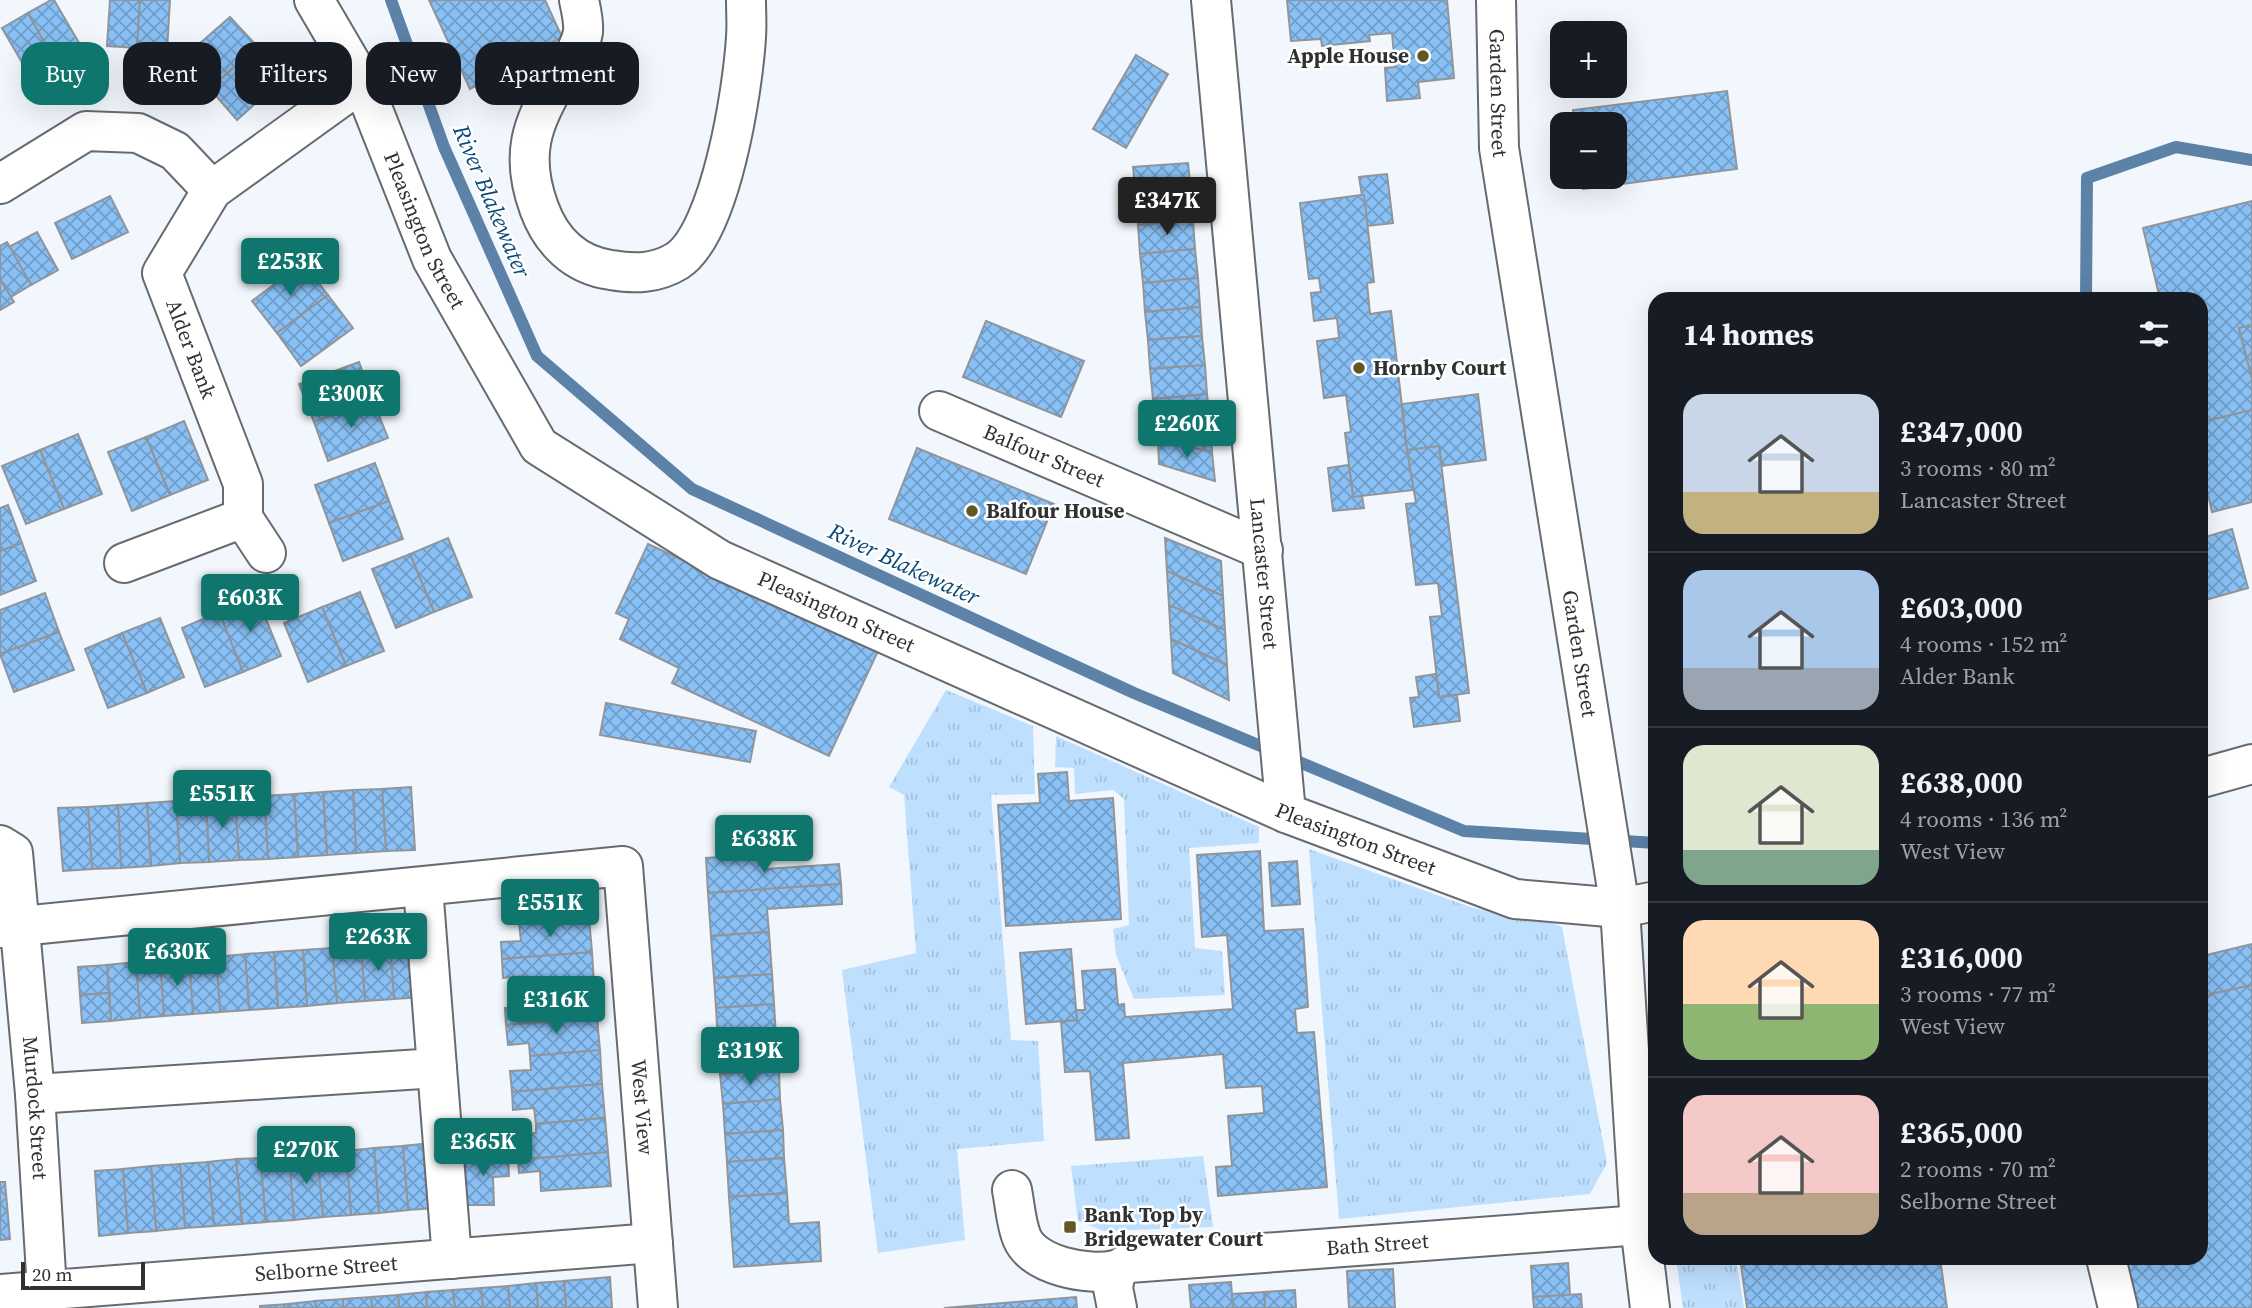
<!DOCTYPE html>
<meta charset="utf-8">
<style>
body{margin:0;font-family:"Source Serif 4",serif;background:#242831;color:#f1f3f6;height:100vh;display:flex;flex-direction:column;font-size:26px;white-space:nowrap}
*{box-sizing:border-box;margin:0}
p{font-size:23px;color:#9ea1a6}
.icon{flex:none;width:38px;height:38px;fill:none;stroke:currentColor;stroke-width:2;stroke-linecap:round;stroke-linejoin:round}
.map{position:relative;flex:1;overflow:hidden}
.side{position:absolute;left:1648px;top:292px;width:560px;height:973px;display:flex;flex-direction:column;background:#171b24;border-radius:21px;box-shadow:0 7px 28px #0002}
.side>*{flex:none}
.top-card{position:absolute;left:21px;top:42px;width:665px;height:63px;display:flex;gap:14px}
.controls{position:absolute;left:1550px;top:21px;display:grid;gap:14px}
.controls a{display:grid;place-items:center;width:77px;height:77px;border-radius:14px;background:#171b24;box-shadow:0 7px 28px #0002;font-size:35px}
.scale{position:absolute;left:21px;bottom:18px;width:124px;box-sizing:border-box;padding-left:7px;border:4px solid #2f3133;border-top:0;font-size:19px;line-height:24px;white-space:nowrap;color:#2f3133;-webkit-text-stroke:5px #fff;paint-order:stroke}
.price{position:absolute;translate:-50% -60px;padding:0 16px;border-radius:7px;background:#0f766e;color:#fff;font-size:23px;line-height:46px;filter:drop-shadow(0 2px 4px #0008)}
.price::after{content:'';position:absolute;left:50%;top:42px;width:21px;height:16px;margin-left:-10px;background:inherit;clip-path:polygon(0 0,100% 0,50% 100%)}
.price.on{background:#222;color:#fff}
ul{padding:0;list-style:none}
li{display:flex;align-items:center;gap:21px;height:175px;padding:0 35px}
li+li{border-top:2px solid #363941}
li span{display:grid;place-items:center;flex:none;width:196px;height:140px;border-radius:21px;color:#555}
li>.icon{margin-inline-start:auto}
span .icon{width:84px;height:84px;fill:#fffc;stroke-width:1}
li b{font-size:30px}
h2{display:flex;justify-content:space-between;align-items:center;height:84px;padding:0 35px;font-size:30px}
.tag{padding:0 24px;border-radius:21px;background:#171b24;box-shadow:0 7px 28px #0002;font-size:24px;line-height:63px}
.tag.on{background:#0f766e;color:#fff}
.map>svg:first-child{display:block}
</style>
<div class="map">
<svg width="2252" height="1308" viewBox="0 0 2252 1308">
<defs>
<pattern id="grass-tufts" width="24" height="20" patternUnits="userSpaceOnUse" patternTransform="scale(1.75)"><rect width="24" height="20" fill="#bfdffe"/><path d="M3 7l-1-3M5 7V3M7 7l1-3M15 17l-1-3M17 17v-4M19 17l1-3" fill="none" stroke="#a4c0da"/></pattern>
<pattern id="building-cross-hatch" width="8" height="8" patternUnits="userSpaceOnUse" patternTransform="scale(1.75)"><rect width="8" height="8" fill="#89c0f5"/><path d="M0 0l8 8M0 8l8-8" fill="none" stroke="#709dc7"/></pattern>
</defs>
<rect width="100%" height="100%" fill="#f1f7fc"/>
<g fill="url(#grass-tufts)">
<polygon points="946,690 1033,726 1035,794 991,795 1011,1040 1038,1041 1044,1141 957,1149 965,1240 878,1253 842,970 916,953 904,795 889,787"/>
<polygon points="1056,736 1259,827 1259,843 1189,848 1195,948 1222,951 1225,995 1134,999 1116,955 1113,929 1129,925 1124,799 1113,790 1075,794 1074,768 1055,767"/>
<polygon points="1309,849 1473,908 1543,919 1562,927 1607,1163 1590,1194 1339,1219"/>
<polygon points="1203,1156 1213,1227 1104,1231 1078,1221 1071,1166"/>
<polygon points="1676,1258 1736,1258 1744,1308 1683,1308"/>
</g>
<g fill="none" stroke-linecap="round" stroke-linejoin="round">
<g stroke="#5c82a7" stroke-width="12">
<polyline points="391,0 444,147 537,356 692,489 1134,693 1464,831 1656,843"/>
<polyline points="2086,299 2087,178 2176,147 2252,160"/>
</g>
</g>
<g fill="url(#building-cross-hatch)" stroke="#91959a" stroke-width="2">
<polygon points="51,0 54,0 82,48 56,64 28,13"/>
<polygon points="110,0 140,0 137,48 107,46"/>
<polygon points="140,0 170,0 167,50 137,48"/>
<polygon points="429,0 545,0 562,37 470,89"/>
<polygon points="1287,0 1447,0 1454,78 1418,82 1420,98 1387,101 1385,68 1395,67 1392,33 1369,35 1370,41 1322,46 1321,39 1291,41"/>
<polygon points="28,13 56,64 31,78 2,28"/>
<polygon points="230,17 257,46 210,89 182,59"/>
<polygon points="257,46 285,77 237,120 210,89"/>
<polygon points="1136,55 1168,74 1126,148 1093,129"/>
<polygon points="1727,91 1737,169 1583,189 1582,177 1615,177 1615,124 1575,124 1573,110"/>
<polygon points="1188,163 1191,192 1136,196 1133,167"/>
<polygon points="1387,174 1393,223 1367,226 1359,177"/>
<polygon points="1191,192 1193,220 1138,225 1136,196"/>
<polygon points="1361,195 1364,195 1374,282 1367,283 1370,314 1391,311 1407,450 1414,490 1353,497 1345,433 1351,432 1346,395 1324,398 1317,341 1339,338 1337,318 1314,321 1311,293 1321,292 1319,278 1309,279 1300,203"/>
<polygon points="110,196 128,232 72,259 55,223"/>
<polygon points="2252,201 2252,325 2239,328 2252,379 2252,410 2202,422 2202,299 2160,299 2143,228"/>
<polygon points="1193,220 1195,249 1140,254 1138,225"/>
<polygon points="37,232 58,270 31,285 9,247"/>
<polygon points="7,242 31,285 11,297 0,279 0,246"/>
<polygon points="1195,249 1198,278 1143,283 1140,254"/>
<polygon points="303,263 328,295 277,333 252,301"/>
<polygon points="1198,278 1200,307 1145,312 1143,283"/>
<polygon points="0,279 14,302 0,310"/>
<polygon points="328,295 353,328 301,366 277,333"/>
<polygon points="1200,307 1202,336 1148,340 1145,312"/>
<polygon points="986,321 1084,361 1061,417 963,377"/>
<polygon points="2252,325 2252,379 2239,328"/>
<polygon points="1202,336 1205,365 1150,369 1148,340"/>
<polygon points="359,362 373,400 314,422 299,384"/>
<polygon points="1205,365 1207,394 1153,399 1150,369"/>
<polygon points="1207,394 1210,423 1155,428 1153,399"/>
<polygon points="1478,394 1486,460 1442,466 1439,446 1407,450 1402,404"/>
<polygon points="373,400 388,438 328,461 314,422"/>
<polygon points="2252,410 2252,502 2212,512 2202,469 2202,422"/>
<polygon points="184,421 208,480 170,495 146,437"/>
<polygon points="1210,423 1212,452 1158,441 1155,428"/>
<polygon points="78,434 102,494 64,509 40,450"/>
<polygon points="146,437 170,495 132,511 108,452"/>
<polygon points="1158,441 1212,452 1215,481 1159,464"/>
<polygon points="1439,446 1469,693 1439,697 1430,617 1442,616 1438,583 1416,585 1406,504 1416,503 1407,450"/>
<polygon points="917,448 1054,504 1026,574 889,519"/>
<polygon points="40,450 64,509 26,524 2,466"/>
<polygon points="375,463 389,501 329,523 315,485"/>
<polygon points="1349,465 1353,497 1362,496 1364,508 1333,511 1328,468"/>
<polygon points="389,501 403,539 343,561 329,523"/>
<polygon points="8,505 22,543 0,551 0,508"/>
<polygon points="2232,529 2248,588 2202,601 2202,538"/>
<polygon points="448,538 472,597 434,612 410,554"/>
<polygon points="1165,538 1221,561 1223,596 1167,571"/>
<polygon points="22,543 36,581 0,595 0,551"/>
<polygon points="648,544 878,651 829,756 672,683 679,668 620,639 629,619 616,613"/>
<polygon points="410,554 434,612 396,628 372,569"/>
<polygon points="1167,571 1223,596 1225,630 1169,605"/>
<polygon points="360,592 384,651 346,666 322,607"/>
<polygon points="45,593 59,632 0,654 0,610"/>
<polygon points="257,597 281,656 243,672 219,612"/>
<polygon points="1169,605 1225,630 1227,665 1171,639"/>
<polygon points="322,607 346,666 308,682 284,623"/>
<polygon points="219,612 243,672 205,687 182,628"/>
<polygon points="160,618 184,677 147,693 122,633"/>
<polygon points="59,632 74,670 14,692 0,654"/>
<polygon points="122,633 147,693 108,708 85,649"/>
<polygon points="1171,639 1227,665 1229,700 1173,673"/>
<polygon points="1436,674 1439,697 1457,695 1460,721 1414,727 1410,698 1419,697 1416,677"/>
<polygon points="606,703 756,731 750,762 600,735"/>
<polygon points="1067,772 1069,801 1113,798 1121,919 1006,926 998,805 1040,803 1038,774"/>
<polygon points="411,787 415,850 386,851 382,789"/>
<polygon points="382,789 386,851 356,853 353,790"/>
<polygon points="353,790 356,853 327,855 323,792"/>
<polygon points="323,792 327,855 298,857 294,794"/>
<polygon points="294,794 298,857 268,859 264,796"/>
<polygon points="264,796 268,859 239,860 235,798"/>
<polygon points="235,798 239,860 209,862 206,799"/>
<polygon points="206,799 209,862 180,863 176,801"/>
<polygon points="176,801 180,863 151,866 147,803"/>
<polygon points="147,803 151,866 121,868 118,805"/>
<polygon points="118,805 121,868 92,869 88,807"/>
<polygon points="88,807 92,869 63,871 58,808"/>
<polygon points="1260,851 1264,931 1303,929 1308,1007 1295,1009 1297,1033 1314,1032 1327,1187 1218,1196 1216,1167 1232,1166 1228,1116 1264,1113 1262,1086 1226,1088 1223,1054 1123,1063 1129,1138 1096,1140 1090,1071 1065,1072 1061,1021 1077,1020 1076,1010 1085,1010 1082,971 1115,969 1118,1005 1124,1004 1125,1017 1233,1009 1227,935 1202,937 1197,855"/>
<polygon points="764,854 765,869 839,864 841,884 708,893 706,858"/>
<polygon points="1297,861 1300,904 1272,906 1269,863"/>
<polygon points="841,884 842,904 767,909 769,932 711,936 708,893"/>
<polygon points="589,917 592,952 502,959 501,942 521,941 519,924"/>
<polygon points="769,932 772,974 714,978 711,936"/>
<polygon points="419,941 424,997 394,999 390,944"/>
<polygon points="390,944 394,999 365,1001 361,946"/>
<polygon points="2252,944 2252,985 2202,996 2202,956"/>
<polygon points="361,946 365,1001 337,1003 332,948"/>
<polygon points="332,948 337,1003 307,1006 303,950"/>
<polygon points="1071,949 1077,1020 1026,1024 1020,953"/>
<polygon points="303,950 307,1006 278,1008 274,952"/>
<polygon points="274,952 278,1008 249,1010 245,954"/>
<polygon points="592,952 594,984 525,989 524,976 503,978 502,959"/>
<polygon points="245,954 249,1010 220,1012 216,957"/>
<polygon points="216,957 220,1012 193,1014 189,959"/>
<polygon points="189,959 193,1014 164,1016 160,961"/>
<polygon points="160,961 164,1016 140,1018 136,962"/>
<polygon points="136,962 140,1018 111,1021 107,965"/>
<polygon points="107,965 109,993 80,995 78,967"/>
<polygon points="772,974 774,1004 716,1008 714,978"/>
<polygon points="594,984 597,1018 506,1025 505,1008 526,1007 525,989"/>
<polygon points="2252,985 2252,1308 2123,1308 2111,1258 2202,1258 2202,996"/>
<polygon points="109,993 111,1021 82,1023 80,995"/>
<polygon points="774,1004 776,1036 718,1041 716,1008"/>
<polygon points="597,1018 600,1050 530,1056 529,1043 508,1045 506,1025"/>
<polygon points="776,1036 779,1070 720,1074 718,1041"/>
<polygon points="600,1050 602,1084 512,1092 510,1071 531,1070 530,1056"/>
<polygon points="779,1070 780,1099 723,1104 720,1074"/>
<polygon points="602,1084 605,1118 536,1124 534,1108 513,1110 512,1092"/>
<polygon points="780,1099 783,1130 725,1134 723,1104"/>
<polygon points="605,1118 608,1152 518,1160 516,1134 536,1133 536,1124"/>
<polygon points="783,1130 784,1158 727,1162 725,1134"/>
<polygon points="431,1143 436,1208 408,1210 403,1146"/>
<polygon points="403,1146 408,1210 379,1213 374,1148"/>
<polygon points="374,1148 379,1213 351,1215 346,1151"/>
<polygon points="346,1151 351,1215 323,1217 317,1153"/>
<polygon points="608,1152 611,1186 541,1191 540,1171 519,1173 518,1160"/>
<polygon points="317,1153 323,1217 294,1220 289,1155"/>
<polygon points="289,1155 294,1220 266,1222 260,1158"/>
<polygon points="508,1156 509,1176 493,1177 494,1205 465,1205 464,1158"/>
<polygon points="260,1158 266,1222 242,1224 236,1159"/>
<polygon points="784,1158 787,1193 729,1197 727,1162"/>
<polygon points="236,1159 242,1224 214,1226 208,1162"/>
<polygon points="208,1162 214,1226 185,1228 180,1164"/>
<polygon points="180,1164 185,1228 156,1231 151,1166"/>
<polygon points="151,1166 156,1231 128,1233 123,1169"/>
<polygon points="123,1169 128,1233 99,1236 95,1171"/>
<polygon points="0,1182 5,1182 10,1239 0,1240"/>
<polygon points="787,1193 789,1224 819,1222 821,1261 734,1267 729,1197"/>
<polygon points="1740,1258 1940,1258 1947,1308 1747,1308"/>
<polygon points="1568,1263 1570,1295 1533,1297 1531,1266"/>
<polygon points="1393,1269 1395,1308 1349,1308 1347,1271"/>
<polygon points="610,1277 612,1308 566,1308 564,1281"/>
<polygon points="564,1281 566,1308 538,1308 536,1283"/>
<polygon points="1231,1282 1233,1308 1191,1308 1189,1285"/>
<polygon points="536,1283 538,1308 510,1308 508,1286"/>
<polygon points="508,1286 510,1308 483,1308 481,1288"/>
<polygon points="481,1288 483,1308 455,1308 453,1290"/>
<polygon points="453,1290 455,1308 427,1308 426,1292"/>
<polygon points="1295,1290 1296,1308 1265,1308 1264,1292"/>
<polygon points="426,1292 427,1308 399,1308 398,1295"/>
<polygon points="1264,1292 1265,1308 1233,1308 1232,1294"/>
<polygon points="1581,1294 1582,1308 1534,1308 1533,1297"/>
<polygon points="398,1295 399,1308 372,1308 371,1297"/>
<polygon points="371,1297 372,1308 343,1308 343,1299"/>
<polygon points="1076,1297 1077,1308 944,1308"/>
<polygon points="343,1299 343,1308 316,1308 315,1301"/>
<polygon points="315,1301 316,1308 288,1308 288,1304"/>
<polygon points="288,1304 288,1308 260,1308 260,1306"/>
</g>
<g fill="none" stroke-linecap="round" stroke-linejoin="round">
<defs>
<g id="minor">
<path id="s1" d="M314,0L362,82L432,259L539,446L720,560L1286,813L1515,899L1620,908L1656,901"/>
<path d="M579,0C581,10 584,21 583,32C580,50 568,63 559,78C531,123 520,156 539,208C551,241 575,265 611,270C634,274 656,274 677,261C721,233 743,88 746,37C747,25 746,12 746,0"/>
<path id="s2" d="M1211,0L1286,813"/>
<path id="s3" d="M1496,0L1499,148L1620,908L1640,1225L1650,1308"/>
<polyline points="0,184 86,131 138,133 175,151 212,190"/>
<path id="s4" d="M939,411L1263,550"/>
<polyline points="243,518 266,553"/>
<polyline points="124,563 243,518 243,484 162,273 212,190 362,82"/>
<polyline points="2202,778 2252,764"/>
<path id="s5" d="M0,845L13,853L35,1094L47,1290"/>
<path id="s6" d="M0,928L623,866L658,1308"/>
<polyline points="437,1068 452,1259"/>
<polyline points="35,1094 437,1068 423,887"/>
<path id="s7" d="M1012,1190C1015,1205 1016,1224 1022,1238C1034,1266 1088,1276 1115,1270C1120,1269 1125,1265 1129,1263L1640,1225"/>
<polyline points="2106,1258 2118,1308"/>
<polyline points="1116,1270 1113,1288 1117,1308"/>
<path id="s8" d="M0,1294L653,1243"/>
</g>
</defs>
<use href="#minor" stroke="#676b6f" stroke-width="42"/>
<use href="#minor" stroke="#fff" stroke-width="38"/>
</g>
<g fill="#625824" stroke="#fff" stroke-width="2.5">
<circle cx="1423" cy="56" r="7"/>
<circle cx="1359" cy="368" r="7"/>
<circle cx="972" cy="511" r="7"/>
<rect x="1063" y="1220" width="14" height="14" rx="3.5"/>
</g>
<g text-anchor="middle" stroke-width="5" stroke-linejoin="round" paint-order="stroke">
<g font-size="21" font-weight="bold" fill="#2f3133" stroke="#fff" text-anchor="start">
<text x="1409" y="63" text-anchor="end">Apple House</text>
<text x="1373" y="375">Hornby Court</text>
<text x="986" y="518">Balfour House</text>
<text x="1084" y="1222">Bank Top by<tspan x="1084" dy="24">Bridgewater Court</tspan></text>
</g>
<g font-size="21" fill="#2f3133" stroke="#fff">
<text dy="7" stroke="none"><textPath href="#s3" startOffset="93">Garden Street</textPath></text>
<text dy="7" stroke="none"><textPath href="#s1" startOffset="256">Pleasington Street</textPath></text>
<text transform="translate(191 349) rotate(69)" y="7">Alder Bank</text>
<text dy="7" stroke="none"><textPath href="#s4" startOffset="114">Balfour Street</textPath></text>
<text dy="7" stroke="none"><textPath href="#s2" startOffset="576">Lancaster Street</textPath></text>
<text dy="7" stroke="none"><textPath href="#s1" startOffset="842">Pleasington Street</textPath></text>
<text dy="7" stroke="none"><textPath href="#s3" startOffset="660">Garden Street</textPath></text>
<text dy="7" stroke="none"><textPath href="#s1" startOffset="1409">Pleasington Street</textPath></text>
<text dy="7" stroke="none"><textPath href="#s5" startOffset="271">Murdock Street</textPath></text>
<text dy="7" stroke="none"><textPath href="#s6" startOffset="868">West View</textPath></text>
<text dy="7" stroke="none"><textPath href="#s7" startOffset="418">Bath Street</textPath></text>
<text dy="7" stroke="none"><textPath href="#s8" startOffset="327">Selborne Street</textPath></text>
</g>
<g font-size="23" font-style="italic" fill="#094878" stroke="#fff">
<text transform="translate(492 201) rotate(67)" y="8">River Blakewater</text>
<text transform="translate(904 564) rotate(25)" y="8">River Blakewater</text>
</g>
</g>
</svg>
<div class="controls">
<a>+</a>
<a>−</a>
</div>
<div class="scale">20 m</div>
<b class="price on" style="left:1167px;top:237px">£347K</b>
<b class="price" style="left:290px;top:298px">£253K</b>
<b class="price" style="left:351px;top:430px">£300K</b>
<b class="price" style="left:1187px;top:460px">£260K</b>
<b class="price" style="left:250px;top:634px">£603K</b>
<b class="price" style="left:222px;top:830px">£551K</b>
<b class="price" style="left:764px;top:875px">£638K</b>
<b class="price" style="left:550px;top:939px">£551K</b>
<b class="price" style="left:378px;top:973px">£263K</b>
<b class="price" style="left:177px;top:988px">£630K</b>
<b class="price" style="left:556px;top:1036px">£316K</b>
<b class="price" style="left:750px;top:1087px">£319K</b>
<b class="price" style="left:483px;top:1178px">£365K</b>
<b class="price" style="left:306px;top:1186px">£270K</b>
<div class="top-card">
<a class="tag on">Buy</a>
<a class="tag">Rent</a>
<a class="tag">Filters</a>
<a class="tag">New</a>
<a class="tag">Apartment</a>
</div>
<section class="side">
<h2>14 homes<svg class="icon" aria-label="filters" viewBox="0 0 24 24"><path d="M4 7h16M4 17h16"/><circle cx="9" cy="7" r="2"/><circle cx="15" cy="17" r="2"/></svg></h2>
<ul>
<li><span style="background:linear-gradient(#c9d6e8 70%,#c2b280 0)"><svg class="icon" aria-label="home" viewBox="0 0 24 24"><path d="M3 11l9-7 9 7M6 9v11h12V9"/></svg></span><div><b>£347,000</b><p>3 rooms · 80 m²</p><p>Lancaster Street</p></div></li>
<li><span style="background:linear-gradient(#a9c7e8 70%,#9aa5b1 0)"><svg class="icon" aria-label="home" viewBox="0 0 24 24"><path d="M3 11l9-7 9 7M6 9v11h12V9"/></svg></span><div><b>£603,000</b><p>4 rooms · 152 m²</p><p>Alder Bank</p></div></li>
<li><span style="background:linear-gradient(#dfe7d0 75%,#7fa58c 0)"><svg class="icon" aria-label="home" viewBox="0 0 24 24"><path d="M3 11l9-7 9 7M6 9v11h12V9"/></svg></span><div><b>£638,000</b><p>4 rooms · 136 m²</p><p>West View</p></div></li>
<li><span style="background:linear-gradient(#ffd9b3 60%,#8fb573 0)"><svg class="icon" aria-label="home" viewBox="0 0 24 24"><path d="M3 11l9-7 9 7M6 9v11h12V9"/></svg></span><div><b>£316,000</b><p>3 rooms · 77 m²</p><p>West View</p></div></li>
<li><span style="background:linear-gradient(#f6c9c9 70%,#b9a48a 0)"><svg class="icon" aria-label="home" viewBox="0 0 24 24"><path d="M3 11l9-7 9 7M6 9v11h12V9"/></svg></span><div><b>£365,000</b><p>2 rooms · 70 m²</p><p>Selborne Street</p></div></li>
</ul>
</section>
</div>
